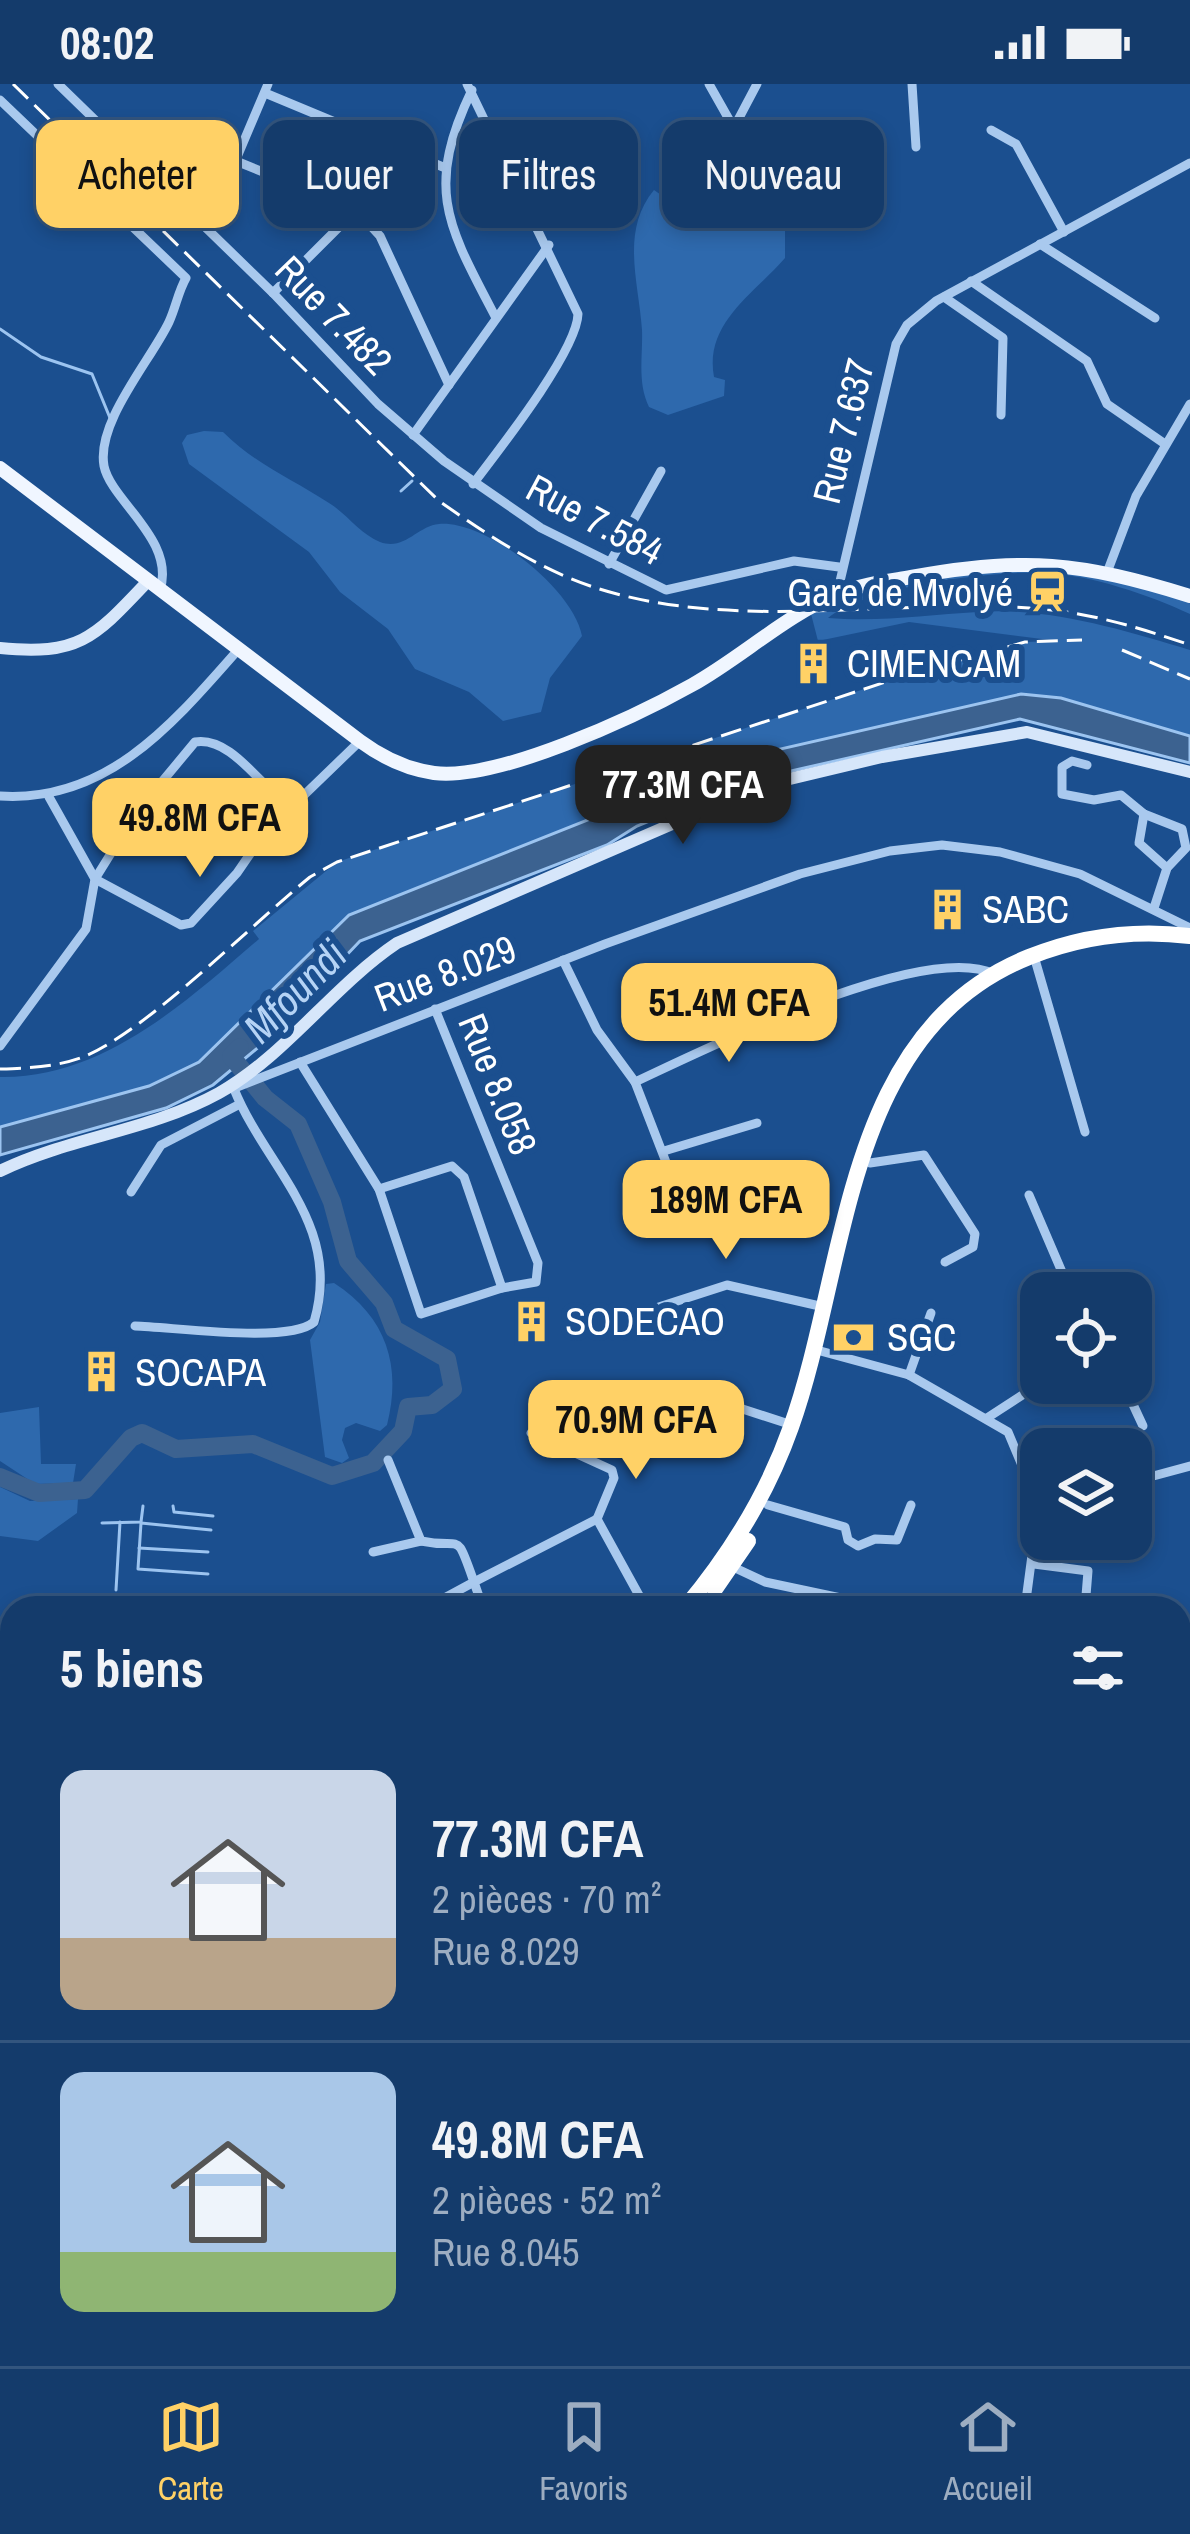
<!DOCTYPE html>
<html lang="fr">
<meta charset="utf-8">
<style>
body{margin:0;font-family:"Archivo Narrow",sans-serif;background:#214673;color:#f1f3f6;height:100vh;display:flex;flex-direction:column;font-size:45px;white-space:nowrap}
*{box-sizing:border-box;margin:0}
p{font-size:39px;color:#9dadc1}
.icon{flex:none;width:66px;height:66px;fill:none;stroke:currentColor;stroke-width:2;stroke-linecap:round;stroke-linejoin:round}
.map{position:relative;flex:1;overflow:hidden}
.sheet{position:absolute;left:0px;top:1512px;width:1191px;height:771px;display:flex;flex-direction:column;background:#143b6b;border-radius:36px 36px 0 0;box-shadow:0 6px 18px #0003,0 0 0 3px #33557e}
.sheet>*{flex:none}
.hud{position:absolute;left:36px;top:36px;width:1119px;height:108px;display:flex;gap:24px}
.buttons{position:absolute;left:1020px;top:1188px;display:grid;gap:24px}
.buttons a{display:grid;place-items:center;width:132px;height:132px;border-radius:24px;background:#143b6b;box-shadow:0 6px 18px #0003,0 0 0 3px #33557e;font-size:60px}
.price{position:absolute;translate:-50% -102px;padding:0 27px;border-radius:24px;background:#ffd166;color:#111;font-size:39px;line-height:78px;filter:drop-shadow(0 3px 6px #0008)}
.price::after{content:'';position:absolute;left:50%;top:72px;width:36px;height:27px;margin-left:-18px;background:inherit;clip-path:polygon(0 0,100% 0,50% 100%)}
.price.on{background:#222;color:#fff}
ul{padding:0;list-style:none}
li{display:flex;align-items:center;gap:36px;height:300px;padding:0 60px}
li+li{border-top:3px solid #33557e}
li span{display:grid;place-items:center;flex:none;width:336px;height:240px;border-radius:24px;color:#555}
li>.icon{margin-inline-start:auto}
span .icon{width:144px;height:144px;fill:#fffc;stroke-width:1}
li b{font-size:51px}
h2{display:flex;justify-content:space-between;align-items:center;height:144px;padding:0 60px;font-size:51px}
.chip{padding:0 42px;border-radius:24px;background:#143b6b;box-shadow:0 6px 18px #0003,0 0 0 3px #33557e;font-size:42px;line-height:108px}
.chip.on{background:#ffd166;color:#111}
.status{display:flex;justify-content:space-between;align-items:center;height:84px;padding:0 60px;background:#143b6b;direction:ltr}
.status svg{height:33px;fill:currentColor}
.dock{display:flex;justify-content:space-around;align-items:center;height:168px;border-top:3px solid #33557e;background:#143b6b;font-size:33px;color:#9dadc1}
.dock a{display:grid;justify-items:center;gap:6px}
.dock .on{color:#ffd166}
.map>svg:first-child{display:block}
</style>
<div class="status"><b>08:02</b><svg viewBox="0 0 49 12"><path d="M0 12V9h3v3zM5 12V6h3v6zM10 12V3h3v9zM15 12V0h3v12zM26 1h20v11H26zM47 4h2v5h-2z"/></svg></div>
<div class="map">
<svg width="1190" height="2282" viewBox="0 0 1190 2282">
<rect width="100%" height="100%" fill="#1b4f8f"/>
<g fill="#2e69ad">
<path d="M728,89L785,113V174C754,210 704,239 714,293L725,296L724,312L668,331L649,323C637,298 643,272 642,246C639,199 620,147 654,106L677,122L698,114Z"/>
<path d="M204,347L223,348C255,380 292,395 329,419C347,430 360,450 380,458C405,467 417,442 439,440C487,436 574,506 582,552L550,594L541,628L503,637L469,608L415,585L388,545L340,508L309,468L189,380L182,359L187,351Z"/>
<path d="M1033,478L1190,512V530C1149,511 1091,491 1046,489C993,486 868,502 828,534C880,538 927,531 978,528C1049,523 1123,546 1190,566V652L1061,614L746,673L349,831L199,978L149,1002L0,1043V993C102,995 186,918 259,855L253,847L337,778L907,591L1025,558L1058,557L909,538L818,557L810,526L837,510Z"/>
<path d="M334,1199C387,1233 402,1283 387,1341L380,1347L356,1339L345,1344L342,1356L349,1374L342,1379L325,1373L310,1256L320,1238L326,1200Z"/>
<polygon points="39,1323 41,1380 76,1380 73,1399 35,1400 0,1377 0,1329"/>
<polygon points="0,1403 30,1417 78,1415 77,1429 38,1457 0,1452"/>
<polygon points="7,1957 12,1959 12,2082 0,2073 0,1973"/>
<polygon points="0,2151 12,2157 12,2271 267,2271 291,2282 0,2282"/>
<polygon points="426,2271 639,2271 659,2282 448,2282"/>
<polygon points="676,2271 809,2271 818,2282 670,2282"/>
</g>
<polygon fill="#3c6290" stroke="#9cc4f0" stroke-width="3" points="1021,610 1061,614 1190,652 1190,679 1020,635 747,697 637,742 607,761 360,857 260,962 213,1001 166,1024 0,1071 0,1043 149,1002 199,978 349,831 746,673"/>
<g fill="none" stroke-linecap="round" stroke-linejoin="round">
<g stroke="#9cc4f0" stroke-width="3">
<polyline points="0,245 41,273 92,290 110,334"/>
<polyline points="401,407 412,397"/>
<polyline points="173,1422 174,1428 213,1432"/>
<polyline points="102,1439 141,1438 143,1422"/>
<polyline points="139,1464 208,1468"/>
<polyline points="208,1490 138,1485 141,1439 211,1446"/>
<polyline points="116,1506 120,1438"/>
<polyline points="1179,1876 1190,1859"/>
</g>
<polyline stroke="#3c6290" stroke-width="18" points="0,1393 39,1409 85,1406 131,1354 142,1349 176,1365 253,1360 332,1392 373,1379 403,1347 408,1323 432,1321 453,1305 447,1275 394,1245 384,1219 348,1177 332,1118 298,1040 265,1014 231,972 240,963"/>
<g stroke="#8da7c7" stroke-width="27">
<polyline points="0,1937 12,1934"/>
<polyline points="391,2271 397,2282"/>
</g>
<g stroke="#8da7c7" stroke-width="66">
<polyline points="0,2112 12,2118"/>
<polyline points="354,2271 378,2282"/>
</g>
<g stroke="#a9c9ee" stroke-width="9">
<polyline points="58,0 273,209 378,320 444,377 541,444 666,506 794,477 839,483"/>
<path d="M467,0L578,230C577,267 498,367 473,400"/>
<polyline points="709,0 735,46"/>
<polyline points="912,0 916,63"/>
<path d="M472,6C424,106 448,142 496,234"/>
<polyline points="265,9 443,83"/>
<path d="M0,16L186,194C178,208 176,223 169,238C151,276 96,338 104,382C111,417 176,456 160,506"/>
<polyline points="991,46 1016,60 1064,148"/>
<polyline points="236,77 356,126 380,152 449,301"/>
<polyline points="702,104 757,0"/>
<polyline points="207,144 268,0"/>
<polyline points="1040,160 1155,234"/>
<polyline points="971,197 1087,277 1107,320 1165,360"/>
<polyline points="273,209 356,126"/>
<polyline points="944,213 1003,254 1001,331"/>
<polyline points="413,351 549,161"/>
<polyline points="609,480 661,387"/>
<polyline points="1108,486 1136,412 1190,320"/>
<polyline points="837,510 896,260 907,241 936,217 1190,79"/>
<polyline points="1087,681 1072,677 1062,683 1062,710 1094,716 1121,711 1144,730 1182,745 1186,764 1167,784 1154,824"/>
<path d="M0,712C106,719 172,641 237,567"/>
<path d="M285,719L237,789L191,839L181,841L95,795L136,729L195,658C230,652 259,700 285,719L301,714L360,657"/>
<polyline points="1144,730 1139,759 1167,784"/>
<path d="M563,876L597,946L635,998C706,965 923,856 994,890"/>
<polyline points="1036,879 1085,1048"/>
<polyline points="0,962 86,845 95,795 49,713"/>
<polyline points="300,978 379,1105 452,1082 464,1093 502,1204 536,1198 538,1179 435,925"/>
<polyline points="635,998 688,1135 700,1134"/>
<polyline points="232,1005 605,860 800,790 890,767 942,761 1000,768 1080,790 1190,844"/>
<polyline points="664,1067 757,1039"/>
<polyline points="870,1079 924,1071 975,1150 973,1163 945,1178"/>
<polyline points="379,1105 421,1230 502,1204"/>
<polyline points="131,1108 161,1061 240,1020"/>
<polyline points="1029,1111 1071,1209"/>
<polyline points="634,1231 727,1201 824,1223"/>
<path d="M135,1242C174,1243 289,1260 314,1238C343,1140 266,1084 234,1005"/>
<polyline points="813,1265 909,1291 1008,1348 1026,1391 1036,1441 1025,1524"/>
<polyline points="909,1291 931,1229"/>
<polyline points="1123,1299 1143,1342"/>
<polyline points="688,1315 718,1317 792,1341"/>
<polyline points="987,1334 1041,1299"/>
<polyline points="531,1349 612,1386 614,1394 597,1435 646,1524"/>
<path d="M388,1376L421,1457C464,1466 455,1444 474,1498L437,1518"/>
<polyline points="1131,1398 1190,1382"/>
<polyline points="768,1421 845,1443 848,1456 858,1462 875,1455 897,1456 911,1421"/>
<polyline points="373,1468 421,1457"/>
<polyline points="1034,1480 1088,1487 1085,1524"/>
<polyline points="733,1483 765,1498 888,1524"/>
<polyline points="483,1524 474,1498 597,1435"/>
<polyline points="1179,1597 1180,1597"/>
<polyline points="1179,1711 1190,1716"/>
<polyline points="1179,1937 1190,1938"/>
</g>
<g stroke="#d6e6fa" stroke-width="12">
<path d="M0,564C80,572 95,553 148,497"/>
<path d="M0,1087C70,1053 150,1047 219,1009C286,971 333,902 397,859L760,702L882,673L1027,648L1190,688"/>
<polyline points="857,2271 859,2282"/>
</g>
<path stroke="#f0f6ff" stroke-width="14" d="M0,384L360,657C383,674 406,685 434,689C498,697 635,633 692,601C742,573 787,530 840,509C862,500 888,497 911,493C1024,472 1081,478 1190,512"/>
<g stroke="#fff" stroke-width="16">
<polyline points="715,1505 748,1457"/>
<path d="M685,1524C731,1469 767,1411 791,1343C849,1181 842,948 1029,873C1081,852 1134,845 1190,852"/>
<polyline points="0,1648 12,1649"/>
</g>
<g stroke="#fff" stroke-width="3" stroke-dasharray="21 9" stroke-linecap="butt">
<path d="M13,0L439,417C495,456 550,493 617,510C751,545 893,515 1029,524C1084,527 1138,543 1190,561"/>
<polyline points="1122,566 1190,595"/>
<path d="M0,985C29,984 56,983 83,973C147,947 251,841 310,793L337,778L907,591L1025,558L1082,556"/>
</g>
</g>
<defs>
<symbol id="station-bare" viewBox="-9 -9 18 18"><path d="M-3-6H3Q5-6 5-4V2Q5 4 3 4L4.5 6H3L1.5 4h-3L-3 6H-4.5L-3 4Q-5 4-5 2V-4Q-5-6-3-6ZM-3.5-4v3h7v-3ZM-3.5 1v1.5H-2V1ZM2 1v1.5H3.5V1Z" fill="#ffd166" stroke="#1b4f8f" stroke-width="2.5" paint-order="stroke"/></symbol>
<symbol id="building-bare" viewBox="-9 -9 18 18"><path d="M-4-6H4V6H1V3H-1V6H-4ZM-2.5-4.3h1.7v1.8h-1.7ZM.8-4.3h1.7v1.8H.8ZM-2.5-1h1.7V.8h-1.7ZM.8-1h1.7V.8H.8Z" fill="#ffd166" stroke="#1b4f8f" stroke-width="2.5" paint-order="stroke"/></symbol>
<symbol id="bank-bare" viewBox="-9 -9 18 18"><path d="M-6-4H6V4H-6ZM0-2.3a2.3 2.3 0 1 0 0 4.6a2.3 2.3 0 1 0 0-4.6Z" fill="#ffd166" stroke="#1b4f8f" stroke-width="2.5" paint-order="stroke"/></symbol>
</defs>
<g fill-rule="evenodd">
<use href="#station-bare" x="1018" y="478" width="59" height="59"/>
<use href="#building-bare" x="784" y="550" width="59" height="59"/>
<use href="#building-bare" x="918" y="796" width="59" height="59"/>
<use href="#building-bare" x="502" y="1208" width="59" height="59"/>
<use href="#bank-bare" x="824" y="1224" width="59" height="59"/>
<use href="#building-bare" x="72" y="1258" width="59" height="59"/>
</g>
<g text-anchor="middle" stroke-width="12" stroke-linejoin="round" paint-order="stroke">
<g font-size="39" fill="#fff" stroke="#1b4f8f">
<text transform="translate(334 231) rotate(46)" y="14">Rue 7.482</text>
<text transform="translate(843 347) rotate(-76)" y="14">Rue 7.637</text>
<text transform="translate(595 435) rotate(28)" y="14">Rue 7.584</text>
<text transform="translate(445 889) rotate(-21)" y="14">Rue 8.029</text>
<text transform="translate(498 1000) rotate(68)" y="14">Rue 8.058</text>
</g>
<g font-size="39" fill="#fff" stroke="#1b4f8f" text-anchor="start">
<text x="1013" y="522" text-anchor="end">Gare de Mvolyé</text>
<text x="847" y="593">CIMENCAM</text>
<text x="982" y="839">SABC</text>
<text x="565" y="1251">SODECAO</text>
<text x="887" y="1267">SGC</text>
<text x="135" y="1302">SOCAPA</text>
</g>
<g font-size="42" font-style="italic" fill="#b5d3f5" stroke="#1b4f8f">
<text transform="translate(295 907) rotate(-45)" y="15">Mfoundi</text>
</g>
</g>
</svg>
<div class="buttons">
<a><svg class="icon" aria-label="locate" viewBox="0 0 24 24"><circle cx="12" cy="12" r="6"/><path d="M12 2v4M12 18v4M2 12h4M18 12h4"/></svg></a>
<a><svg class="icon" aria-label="layers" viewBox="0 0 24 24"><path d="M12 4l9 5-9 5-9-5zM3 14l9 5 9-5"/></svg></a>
</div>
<b class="price on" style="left:683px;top:763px">77.3M CFA</b>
<b class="price" style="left:200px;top:796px">49.8M CFA</b>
<b class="price" style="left:729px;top:981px">51.4M CFA</b>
<b class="price" style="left:726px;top:1178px">189M CFA</b>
<b class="price" style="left:636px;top:1398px">70.9M CFA</b>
<div class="hud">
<a class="chip on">Acheter</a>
<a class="chip">Louer</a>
<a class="chip">Filtres</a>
<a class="chip">Nouveau</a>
</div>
<section class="sheet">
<h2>5 biens<svg class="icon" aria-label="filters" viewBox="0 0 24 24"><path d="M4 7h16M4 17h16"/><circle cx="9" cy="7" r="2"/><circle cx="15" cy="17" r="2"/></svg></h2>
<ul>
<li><span style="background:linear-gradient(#c9d6e8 70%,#b9a48a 0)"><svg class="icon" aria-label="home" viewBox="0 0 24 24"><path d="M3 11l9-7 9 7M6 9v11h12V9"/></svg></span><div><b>77.3M CFA</b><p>2 pièces · 70 m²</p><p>Rue 8.029</p></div></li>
<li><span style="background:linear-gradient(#a9c7e8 75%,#8fb573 0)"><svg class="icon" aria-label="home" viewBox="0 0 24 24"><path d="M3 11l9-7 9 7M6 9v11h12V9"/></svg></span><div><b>49.8M CFA</b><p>2 pièces · 52 m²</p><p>Rue 8.045</p></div></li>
</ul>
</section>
</div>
<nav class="dock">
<a class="on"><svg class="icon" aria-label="map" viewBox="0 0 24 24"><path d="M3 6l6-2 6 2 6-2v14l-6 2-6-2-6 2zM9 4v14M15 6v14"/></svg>Carte</a>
<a><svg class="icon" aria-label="saved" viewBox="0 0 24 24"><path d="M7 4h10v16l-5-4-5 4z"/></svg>Favoris</a>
<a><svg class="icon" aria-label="home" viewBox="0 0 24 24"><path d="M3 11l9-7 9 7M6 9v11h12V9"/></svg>Accueil</a>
</nav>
